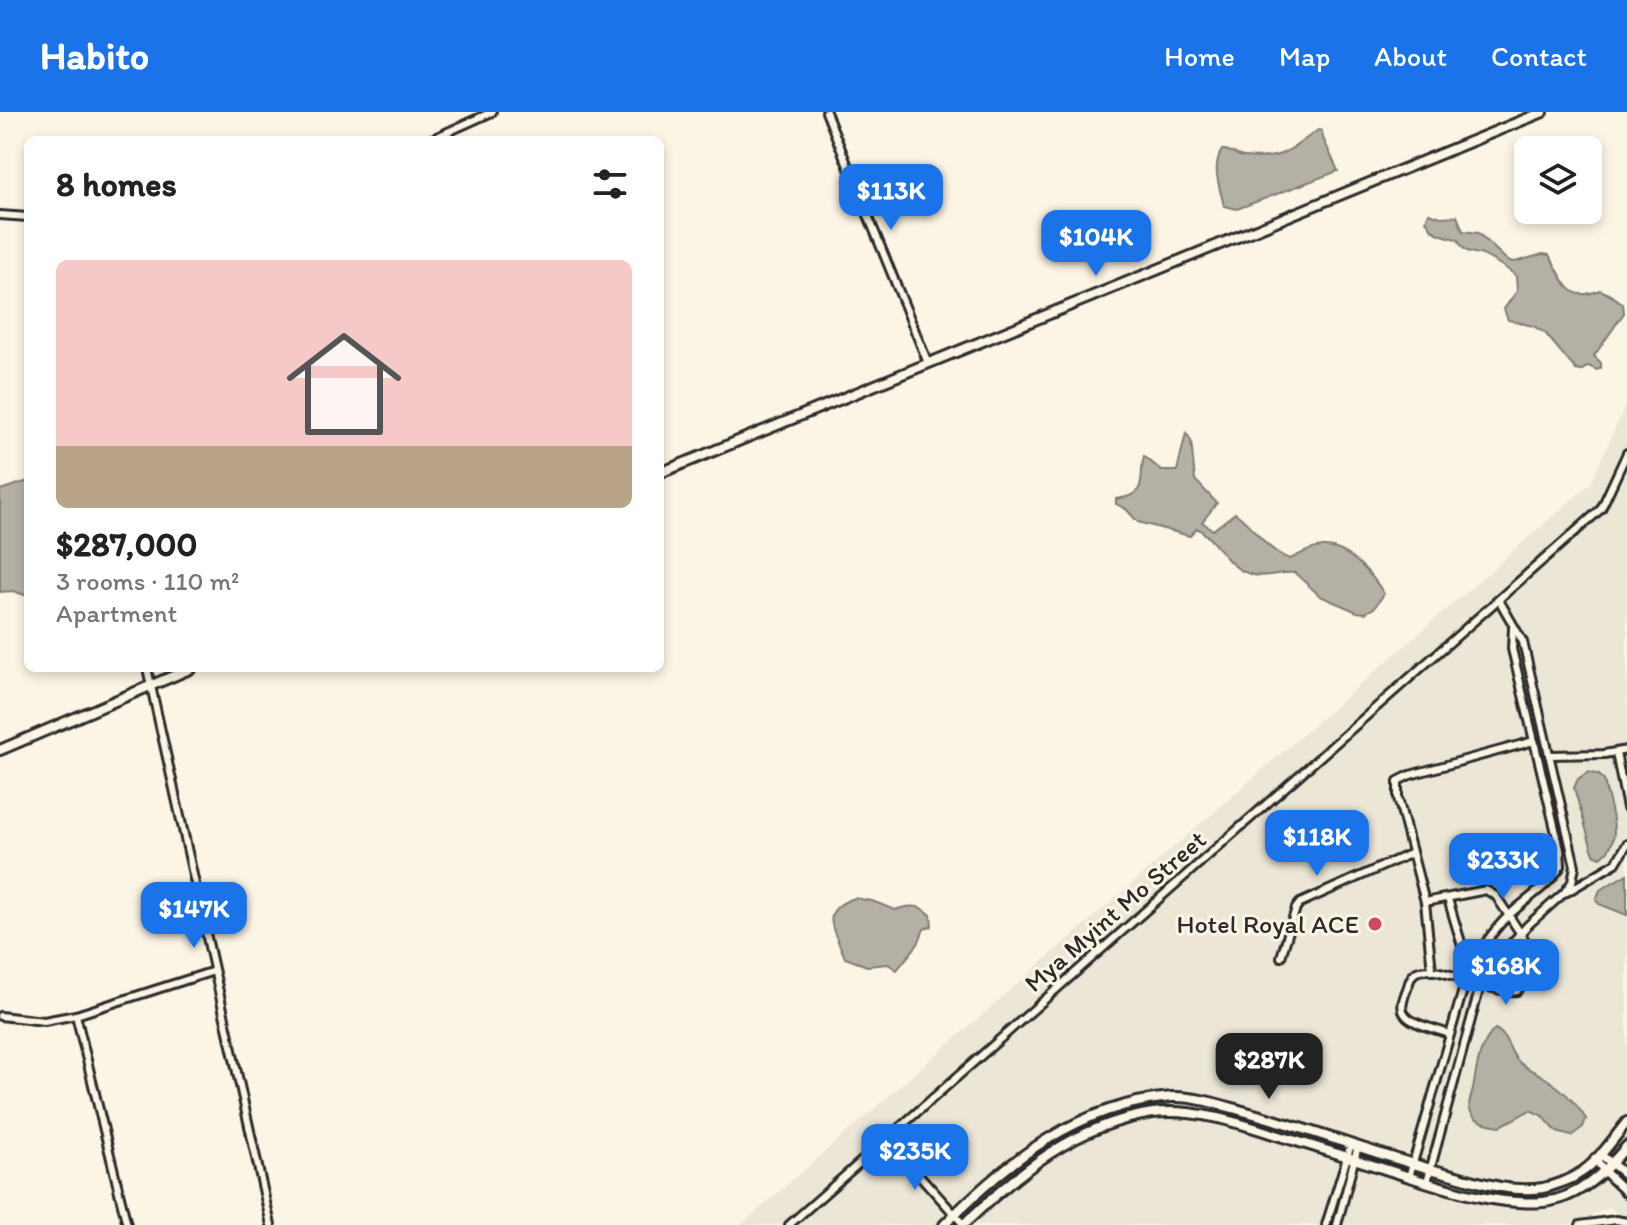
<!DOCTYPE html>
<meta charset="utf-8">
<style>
body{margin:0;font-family:Itim,sans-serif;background:#f6f6f6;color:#222;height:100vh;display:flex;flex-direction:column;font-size:30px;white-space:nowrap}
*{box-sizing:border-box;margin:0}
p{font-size:26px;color:#767676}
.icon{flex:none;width:44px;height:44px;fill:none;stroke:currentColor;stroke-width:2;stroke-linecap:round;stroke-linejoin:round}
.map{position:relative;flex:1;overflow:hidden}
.panel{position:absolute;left:24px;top:24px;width:640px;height:536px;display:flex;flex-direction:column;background:#fff;border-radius:12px;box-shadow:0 4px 12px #0003}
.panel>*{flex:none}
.fabs{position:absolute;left:1514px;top:24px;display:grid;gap:16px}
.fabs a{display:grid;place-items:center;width:88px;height:88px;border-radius:12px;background:#fff;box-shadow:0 4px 12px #0003;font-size:40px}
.price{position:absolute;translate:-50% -68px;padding:0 18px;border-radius:16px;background:#1a73e8;color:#fff;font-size:26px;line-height:52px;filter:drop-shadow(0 2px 4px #0008)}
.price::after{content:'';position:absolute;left:50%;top:48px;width:24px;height:18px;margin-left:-12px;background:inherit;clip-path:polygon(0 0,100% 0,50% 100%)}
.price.active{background:#222;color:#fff}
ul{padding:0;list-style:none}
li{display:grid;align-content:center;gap:16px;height:424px;padding:0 32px}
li+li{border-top:2px solid #e0e0e0}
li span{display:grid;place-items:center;height:248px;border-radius:12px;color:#555}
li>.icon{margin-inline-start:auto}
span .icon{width:144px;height:144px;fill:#fffc;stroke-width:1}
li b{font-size:34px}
h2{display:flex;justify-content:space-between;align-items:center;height:96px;padding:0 32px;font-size:34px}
header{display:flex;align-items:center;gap:48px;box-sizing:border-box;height:112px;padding:0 40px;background:#1a73e8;color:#fff}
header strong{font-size:38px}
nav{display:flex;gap:44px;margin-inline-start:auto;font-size:28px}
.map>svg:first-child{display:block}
</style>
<header>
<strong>Habito</strong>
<nav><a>Home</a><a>Map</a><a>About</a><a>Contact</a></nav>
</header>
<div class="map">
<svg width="1627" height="1113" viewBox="0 0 1627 1113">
<rect width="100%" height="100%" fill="#fcf5e5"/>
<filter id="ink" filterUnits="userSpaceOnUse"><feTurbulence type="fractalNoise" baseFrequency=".0125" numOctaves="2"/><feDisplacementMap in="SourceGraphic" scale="16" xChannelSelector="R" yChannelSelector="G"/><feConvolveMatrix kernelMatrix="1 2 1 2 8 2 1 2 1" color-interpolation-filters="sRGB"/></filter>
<g filter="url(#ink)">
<polygon fill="#ece6d7" points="1627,289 1627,1113 1610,1096 1568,1113 741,1113 1591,371"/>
<g fill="#b4b0a5" stroke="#7d7b74" stroke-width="2">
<path d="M1318,18L1322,19L1323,26L1338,59L1237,97L1224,94C1220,76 1211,55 1222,38C1232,37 1234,44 1244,45C1280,49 1290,38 1318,18Z"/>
<path d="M1429,101L1441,105L1457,104L1463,119L1478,121L1508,149L1515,150L1543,142L1549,143C1564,165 1566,193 1600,178C1609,182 1615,185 1623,192L1624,201L1594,244L1601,251V256L1597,258L1588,254L1581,259L1576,258L1545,221L1533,214L1508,208L1504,197L1517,179L1516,164C1510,158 1487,144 1479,142C1468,140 1464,140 1458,128C1444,122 1434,125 1426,108Z"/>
<path d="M1186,321L1191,328L1195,368L1217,391L1202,410L1213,418L1235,401C1255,415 1266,439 1290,447C1301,442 1314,434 1326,435C1349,436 1373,463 1384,482L1374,496L1365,501L1357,500L1320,484L1295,461C1281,459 1264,467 1250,462C1225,455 1217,427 1197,416L1190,424L1138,410L1126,397L1116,392V387C1150,383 1138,367 1144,344L1162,359H1177Z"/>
<polygon points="28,369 28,484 13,479 0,480 0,378"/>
<path d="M1588,660L1599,663L1604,668C1608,692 1626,728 1601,745L1594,742L1592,737L1574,676L1578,667Z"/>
<polygon points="1627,762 1627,803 1599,792 1596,788 1600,778"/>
<path d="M855,786L872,789L895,798C908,793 920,792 931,803L932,814L924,817L918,832L897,858L888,852L867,854L845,846C835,819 816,798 855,786Z"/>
<path d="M1495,917C1507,922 1509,939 1517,948C1523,955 1531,958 1539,962C1559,974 1574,987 1586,1007L1583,1015L1571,1024L1557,1020L1543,1004L1530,998L1501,1014C1492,1013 1477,1011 1472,1002C1466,993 1471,987 1473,977C1477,956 1478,934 1495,917Z"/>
</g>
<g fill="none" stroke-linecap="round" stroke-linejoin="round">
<defs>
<g id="minor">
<polyline points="826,0 928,251"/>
<polyline points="430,28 492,0"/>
<polyline points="0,103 28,105"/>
<polyline points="147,556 271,1113"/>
<polyline points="1616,641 1627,696"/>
<polyline points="1549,643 1604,642 1627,638"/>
<polyline points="1567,780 1616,751 1627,732"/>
<polyline points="1448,787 1469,857"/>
<path d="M1425,790L1486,778L1496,784L1530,836C1533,852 1527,868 1517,879C1491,883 1432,848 1415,861C1410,864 1409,872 1407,877C1404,885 1400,894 1404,901C1411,913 1437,917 1449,922"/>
<polyline points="1281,845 1296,796 1300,791 1412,741"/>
<polyline points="1432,859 1425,790 1398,686 1398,669 1410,663 1534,629"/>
<polyline points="76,903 127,1113"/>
<polyline points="0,904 44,909 76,903 214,859"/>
<polyline points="887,1027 964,1113"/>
<path d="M1409,1065L1469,857C1480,839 1491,821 1506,806C1524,788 1547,776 1561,754L1560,738L1512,537L1513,516"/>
<polyline points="1427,1070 1479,878 1492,852 1528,813 1564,781 1572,770 1575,754 1523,530 1499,488"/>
<polyline points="789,1113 1601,397 1627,341"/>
<polyline points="1326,1113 1351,1032"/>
<polyline points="1337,1113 1358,1034"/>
<polyline points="1580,1113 1616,1108 1627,1110"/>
</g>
<g id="tertiary">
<polyline points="1600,1042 1627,1064"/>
<polyline points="1595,1046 1604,1059 1627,1081"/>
</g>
<g id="secondary">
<polyline points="660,361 1543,0"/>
<polyline points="0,638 192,556"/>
<path d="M944,1113C1007,1049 1079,992 1172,985C1194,984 1222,993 1243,999C1314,1018 1382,1045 1453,1063C1481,1071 1513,1081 1543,1076C1553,1074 1569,1068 1577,1063C1597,1052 1613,1027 1627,1010"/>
<path d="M963,1113C1019,1060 1074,1013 1153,1001C1191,996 1237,1010 1273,1022C1313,1034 1354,1047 1394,1060C1442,1075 1493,1094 1543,1090C1578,1087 1605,1060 1627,1034"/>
</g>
</defs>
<use href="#minor" stroke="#2b2b2b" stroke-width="12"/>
<use href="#tertiary" stroke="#2b2b2b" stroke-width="13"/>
<use href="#secondary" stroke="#2b2b2b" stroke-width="14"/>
<use href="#minor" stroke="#fcf5e5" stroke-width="6"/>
<use href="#tertiary" stroke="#fcf5e5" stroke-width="7"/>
<use href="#secondary" stroke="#fcf5e5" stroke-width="8"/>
</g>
</g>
<circle fill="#d1495b" stroke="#fcf5e5" stroke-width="3" cx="1375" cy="812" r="8"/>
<g text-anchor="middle" stroke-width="6" stroke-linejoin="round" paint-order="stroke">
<g font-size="26" fill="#2b2b2b" stroke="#fcf5e5">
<text transform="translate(1115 799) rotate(-41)" y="9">Mya Myint Mo Street</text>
</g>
<g font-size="26" fill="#2b2b2b" stroke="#fcf5e5" text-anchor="end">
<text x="1359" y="821">Hotel Royal ACE</text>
</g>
</g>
</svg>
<div class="fabs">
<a><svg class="icon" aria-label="layers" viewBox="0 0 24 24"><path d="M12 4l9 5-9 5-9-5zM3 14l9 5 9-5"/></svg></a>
</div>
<b class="price" style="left:891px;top:120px">$113K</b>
<b class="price" style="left:1096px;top:166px">$104K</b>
<b class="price" style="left:1317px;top:766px">$118K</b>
<b class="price" style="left:1503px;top:789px">$233K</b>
<b class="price" style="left:194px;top:838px">$147K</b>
<b class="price" style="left:1506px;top:895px">$168K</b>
<b class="price active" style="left:1269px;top:989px">$287K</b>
<b class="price" style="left:915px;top:1080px">$235K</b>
<section class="panel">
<h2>8 homes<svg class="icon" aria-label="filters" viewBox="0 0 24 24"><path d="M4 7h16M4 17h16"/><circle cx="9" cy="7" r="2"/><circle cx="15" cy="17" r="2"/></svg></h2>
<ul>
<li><span style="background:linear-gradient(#f6c9c9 75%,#b9a48a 0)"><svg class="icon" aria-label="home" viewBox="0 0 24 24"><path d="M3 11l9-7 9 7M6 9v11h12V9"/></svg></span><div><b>$287,000</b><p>3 rooms · 110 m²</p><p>Apartment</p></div></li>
</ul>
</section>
</div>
